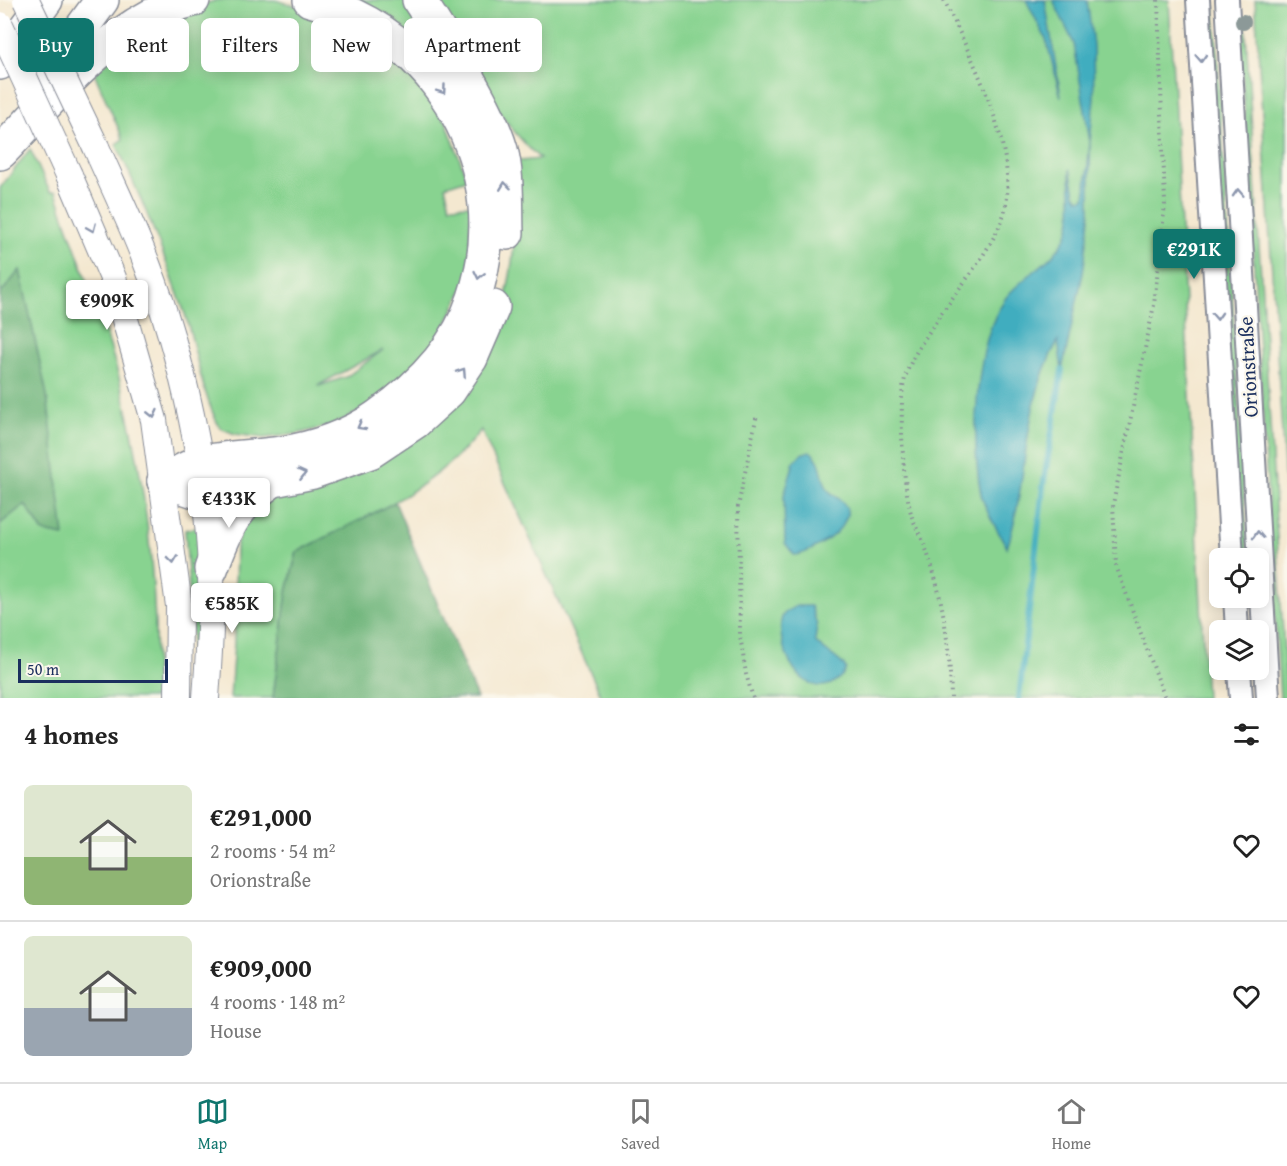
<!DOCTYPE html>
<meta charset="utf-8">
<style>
body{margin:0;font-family:"Gentium Book Plus",serif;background:#f6f6f6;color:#222;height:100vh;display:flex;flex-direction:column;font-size:22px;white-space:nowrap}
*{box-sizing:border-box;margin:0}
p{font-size:20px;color:#767676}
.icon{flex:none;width:33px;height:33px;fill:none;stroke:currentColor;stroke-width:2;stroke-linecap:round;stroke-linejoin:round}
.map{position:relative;height:698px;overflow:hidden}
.drawer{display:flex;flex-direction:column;background:#fff;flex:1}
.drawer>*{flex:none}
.guide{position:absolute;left:18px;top:18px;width:600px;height:54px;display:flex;gap:12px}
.controls{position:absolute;left:1209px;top:548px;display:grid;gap:12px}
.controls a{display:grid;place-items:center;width:60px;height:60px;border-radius:9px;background:#fff;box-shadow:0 3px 15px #0003;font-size:30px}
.scale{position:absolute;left:18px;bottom:15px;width:150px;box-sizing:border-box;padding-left:6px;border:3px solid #1b2f5e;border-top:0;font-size:16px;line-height:21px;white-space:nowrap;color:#1b2f5e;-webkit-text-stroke:4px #fbf7ec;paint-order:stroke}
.price{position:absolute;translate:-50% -51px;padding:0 14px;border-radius:6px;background:#fff;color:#222;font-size:20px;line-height:39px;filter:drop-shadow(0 2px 3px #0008)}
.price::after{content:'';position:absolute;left:50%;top:36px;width:18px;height:14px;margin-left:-9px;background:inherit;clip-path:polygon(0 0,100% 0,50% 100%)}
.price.current{background:#0f766e;color:#fff}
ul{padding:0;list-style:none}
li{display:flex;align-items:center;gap:18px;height:150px;padding:0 24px}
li+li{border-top:2px solid #e0e0e0}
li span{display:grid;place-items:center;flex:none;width:168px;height:120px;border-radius:9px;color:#555}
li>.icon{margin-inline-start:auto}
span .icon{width:72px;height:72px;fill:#fffc;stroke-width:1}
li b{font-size:26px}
h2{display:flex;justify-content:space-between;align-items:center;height:72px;padding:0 24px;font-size:26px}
.pill{padding:0 21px;border-radius:9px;background:#fff;box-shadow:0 3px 15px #0003;font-size:21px;line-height:54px}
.pill.current{background:#0f766e;color:#fff}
.menu{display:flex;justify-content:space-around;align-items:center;height:84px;border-top:2px solid #e0e0e0;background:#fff;font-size:16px;color:#767676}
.menu a{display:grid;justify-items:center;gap:3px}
.menu .current{color:#0f766e}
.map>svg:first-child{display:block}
</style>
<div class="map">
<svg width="1287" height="698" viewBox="0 0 1287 698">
<rect width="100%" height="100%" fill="#fbf7ec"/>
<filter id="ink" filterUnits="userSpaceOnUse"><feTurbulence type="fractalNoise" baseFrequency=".0167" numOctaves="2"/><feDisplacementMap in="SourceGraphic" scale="12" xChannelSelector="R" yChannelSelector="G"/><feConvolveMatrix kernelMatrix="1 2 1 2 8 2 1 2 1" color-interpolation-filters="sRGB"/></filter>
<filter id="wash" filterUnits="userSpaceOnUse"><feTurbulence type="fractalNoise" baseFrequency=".008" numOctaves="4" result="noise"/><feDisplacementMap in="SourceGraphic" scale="24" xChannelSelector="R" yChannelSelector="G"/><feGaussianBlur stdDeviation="1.35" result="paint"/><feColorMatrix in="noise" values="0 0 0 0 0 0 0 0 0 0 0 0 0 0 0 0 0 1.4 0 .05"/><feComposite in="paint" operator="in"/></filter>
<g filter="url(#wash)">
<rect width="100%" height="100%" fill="#f4e8d0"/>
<g fill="#88d390" stroke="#528177" stroke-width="1.5" fill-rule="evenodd">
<path d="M275,0L343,18L437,96L467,179L445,186L450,206L471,205L469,277L438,342L367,408L330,426L296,434L264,438L235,434L220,428C201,393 197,352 185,314C165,256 142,199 116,144L123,139L95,75L98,63L189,8L218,0ZM383,350L346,377L319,386V385Z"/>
<polygon points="344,0 410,0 460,88"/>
<path d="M432,0H1169L1206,698H602L481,430C435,489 362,520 297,552L287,592L273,698H230L234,643L236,547L243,521L502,312C516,261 518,214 511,162L540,159C492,114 464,56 432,0Z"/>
<polygon points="1206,0 1214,0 1248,558 1240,558"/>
<polygon points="1255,0 1287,0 1287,514"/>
<polygon points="1239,18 1245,18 1287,698 1280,698"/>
<path d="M30,149L50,192H56C72,244 94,294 110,346C144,459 159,581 155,698H0V524L25,504L43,532L20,271L0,294V188Z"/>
<polygon points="199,527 202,589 197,698 191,698 192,630 185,530"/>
</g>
<g fill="#6eb57a" stroke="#44726c" stroke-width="1.5">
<polygon points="20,270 47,395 64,536 43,532 25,504 0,524 0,294"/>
<polygon points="395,502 477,698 273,698 287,592 297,552"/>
</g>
<g fill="#41adbf" stroke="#2e6e8e" stroke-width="1.5">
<polygon points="1026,0 1045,0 1061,97 1046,39"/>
<path d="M1053,0H1087L1093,45L1094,98L1090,142V219L1083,273L1062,370L1058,341C1021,404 1029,480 1007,548C999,531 985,512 981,494C971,441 974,344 1005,299C1022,275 1061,259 1069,229C1074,214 1070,186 1070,169L1075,194L1079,199L1085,198L1090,142L1074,44Z"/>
<path d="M810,451C822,461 820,469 825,483C828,496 841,496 846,507C855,526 810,555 794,555L785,543L784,495L794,462L801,454Z"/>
<path d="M796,606H811L817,625L815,641C825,653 837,656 846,668C844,676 838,679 831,684C793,698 772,629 784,614C786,611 793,608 796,606Z"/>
</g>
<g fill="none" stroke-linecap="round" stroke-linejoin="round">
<polyline stroke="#41adbf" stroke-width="6" points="1019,698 1043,487 1062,370"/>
</g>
</g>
<g filter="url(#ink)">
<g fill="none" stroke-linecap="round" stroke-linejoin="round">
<defs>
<g id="tertiary">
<polyline points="1198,0 1232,558"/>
<polyline points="1227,0 1268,698"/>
<polyline points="1235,597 1237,630"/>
<polyline points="1239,669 1241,698"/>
</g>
<g id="secondary">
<path d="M96,147C113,186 132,224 147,264C182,355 208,473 211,571C212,613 209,656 206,698"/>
<polyline points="69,175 113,278 154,420 179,606 178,698"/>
</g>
<g id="motorway">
<path d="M419,0C444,39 489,107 501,150C508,176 506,206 507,233"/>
<polyline points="0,63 46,0"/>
<polyline points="38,88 102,0"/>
<path d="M0,153C55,97 114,18 193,0"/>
<path d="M164,481C175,475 188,466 200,463C226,457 255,457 281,453C313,449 352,435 378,416C420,386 458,347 474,298C517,170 439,32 310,0"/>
<polyline points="164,481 204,494 313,472 370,452 415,422 449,391 471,358 493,307"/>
<path d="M211,569C227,527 233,509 270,482"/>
</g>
</defs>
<use href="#tertiary" stroke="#888c97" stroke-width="26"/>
<use href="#secondary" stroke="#888c97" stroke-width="28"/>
<use href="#motorway" stroke="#888c97" stroke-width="36"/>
<g stroke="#888c97" stroke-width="4" stroke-dasharray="1.5 4.5" stroke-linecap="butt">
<path d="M944,0C971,57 1029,166 999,227C985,257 960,287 941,314C924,341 902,366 902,400C901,432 903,487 912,517C917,530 924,542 928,555C944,601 950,650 951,698"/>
<polyline points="1158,0 1165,204 1154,305 1113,504 1116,566 1165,698"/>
<polyline points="753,698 746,674 740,635 738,507 757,414"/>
</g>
<use href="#tertiary" stroke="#fff" stroke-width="22"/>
<use href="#secondary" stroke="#fff" stroke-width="26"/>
<use href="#motorway" stroke="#fff" stroke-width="33"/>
<defs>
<g id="secondary-bridge">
<polyline points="26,0 96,147"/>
<polyline points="0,25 69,175"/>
</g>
</defs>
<use href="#secondary-bridge" stroke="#888c97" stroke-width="28" stroke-linecap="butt"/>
<use href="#secondary-bridge" stroke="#fff" stroke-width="26"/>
</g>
<circle fill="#8c9998" cx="1243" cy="22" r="8"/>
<defs><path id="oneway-chevron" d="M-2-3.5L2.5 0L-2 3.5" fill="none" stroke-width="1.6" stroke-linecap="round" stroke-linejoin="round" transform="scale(1.5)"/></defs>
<g stroke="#8d97ae">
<use href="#oneway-chevron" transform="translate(1201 58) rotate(87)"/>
<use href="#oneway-chevron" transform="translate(442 90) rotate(54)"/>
<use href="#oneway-chevron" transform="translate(505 186) rotate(-97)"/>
<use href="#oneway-chevron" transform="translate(1238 193) rotate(-93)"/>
<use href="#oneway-chevron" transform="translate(92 228) rotate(67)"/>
<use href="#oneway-chevron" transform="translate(479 275) rotate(102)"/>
<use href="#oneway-chevron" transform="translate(1217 316) rotate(87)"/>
<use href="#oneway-chevron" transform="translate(462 372) rotate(-57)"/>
<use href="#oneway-chevron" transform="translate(153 414) rotate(77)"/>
<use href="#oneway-chevron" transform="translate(361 426) rotate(151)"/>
<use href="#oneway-chevron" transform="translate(302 474) rotate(-14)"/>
<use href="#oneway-chevron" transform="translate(1258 535) rotate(-93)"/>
<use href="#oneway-chevron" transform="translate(173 560) rotate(83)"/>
</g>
</g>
<g text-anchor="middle" stroke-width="4.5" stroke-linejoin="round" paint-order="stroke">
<g font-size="20" fill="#1b2f5e" stroke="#fbf7ec">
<text transform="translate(1248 367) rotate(-93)" y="7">Orionstraße</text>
</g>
</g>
</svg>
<div class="controls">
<a><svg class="icon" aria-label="locate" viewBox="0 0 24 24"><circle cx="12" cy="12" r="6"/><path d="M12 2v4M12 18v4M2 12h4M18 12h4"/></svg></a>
<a><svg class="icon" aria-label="layers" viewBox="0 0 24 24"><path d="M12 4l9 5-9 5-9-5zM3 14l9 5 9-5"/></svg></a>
</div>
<div class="scale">50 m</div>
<b class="price current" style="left:1194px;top:280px">€291K</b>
<b class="price" style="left:107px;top:331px">€909K</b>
<b class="price" style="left:229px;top:529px">€433K</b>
<b class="price" style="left:232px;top:634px">€585K</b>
<div class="guide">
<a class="pill current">Buy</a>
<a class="pill">Rent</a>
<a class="pill">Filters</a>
<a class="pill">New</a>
<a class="pill">Apartment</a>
</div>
</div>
<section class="drawer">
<h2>4 homes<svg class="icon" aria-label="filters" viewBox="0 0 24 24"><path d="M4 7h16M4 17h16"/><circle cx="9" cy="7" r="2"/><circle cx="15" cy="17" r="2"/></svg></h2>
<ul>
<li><span style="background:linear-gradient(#dfe7d0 60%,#8fb573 0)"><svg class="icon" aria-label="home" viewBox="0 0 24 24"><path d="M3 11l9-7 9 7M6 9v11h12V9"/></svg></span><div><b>€291,000</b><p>2 rooms · 54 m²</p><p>Orionstraße</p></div><svg class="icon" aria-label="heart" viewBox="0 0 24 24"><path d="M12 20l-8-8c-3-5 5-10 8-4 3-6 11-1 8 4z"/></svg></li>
<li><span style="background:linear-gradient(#dfe7d0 60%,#9aa5b1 0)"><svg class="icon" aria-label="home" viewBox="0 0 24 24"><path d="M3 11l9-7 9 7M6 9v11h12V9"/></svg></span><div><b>€909,000</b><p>4 rooms · 148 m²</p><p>House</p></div><svg class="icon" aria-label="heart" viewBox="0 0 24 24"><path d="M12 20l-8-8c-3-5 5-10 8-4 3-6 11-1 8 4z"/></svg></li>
</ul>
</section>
<nav class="menu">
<a class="current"><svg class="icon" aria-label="map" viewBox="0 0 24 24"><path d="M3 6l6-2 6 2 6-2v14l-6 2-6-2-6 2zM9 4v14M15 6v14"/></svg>Map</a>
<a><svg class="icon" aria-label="saved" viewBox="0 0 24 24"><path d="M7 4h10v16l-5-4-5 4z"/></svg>Saved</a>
<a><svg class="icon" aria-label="home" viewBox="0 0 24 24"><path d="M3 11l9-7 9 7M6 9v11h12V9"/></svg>Home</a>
</nav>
